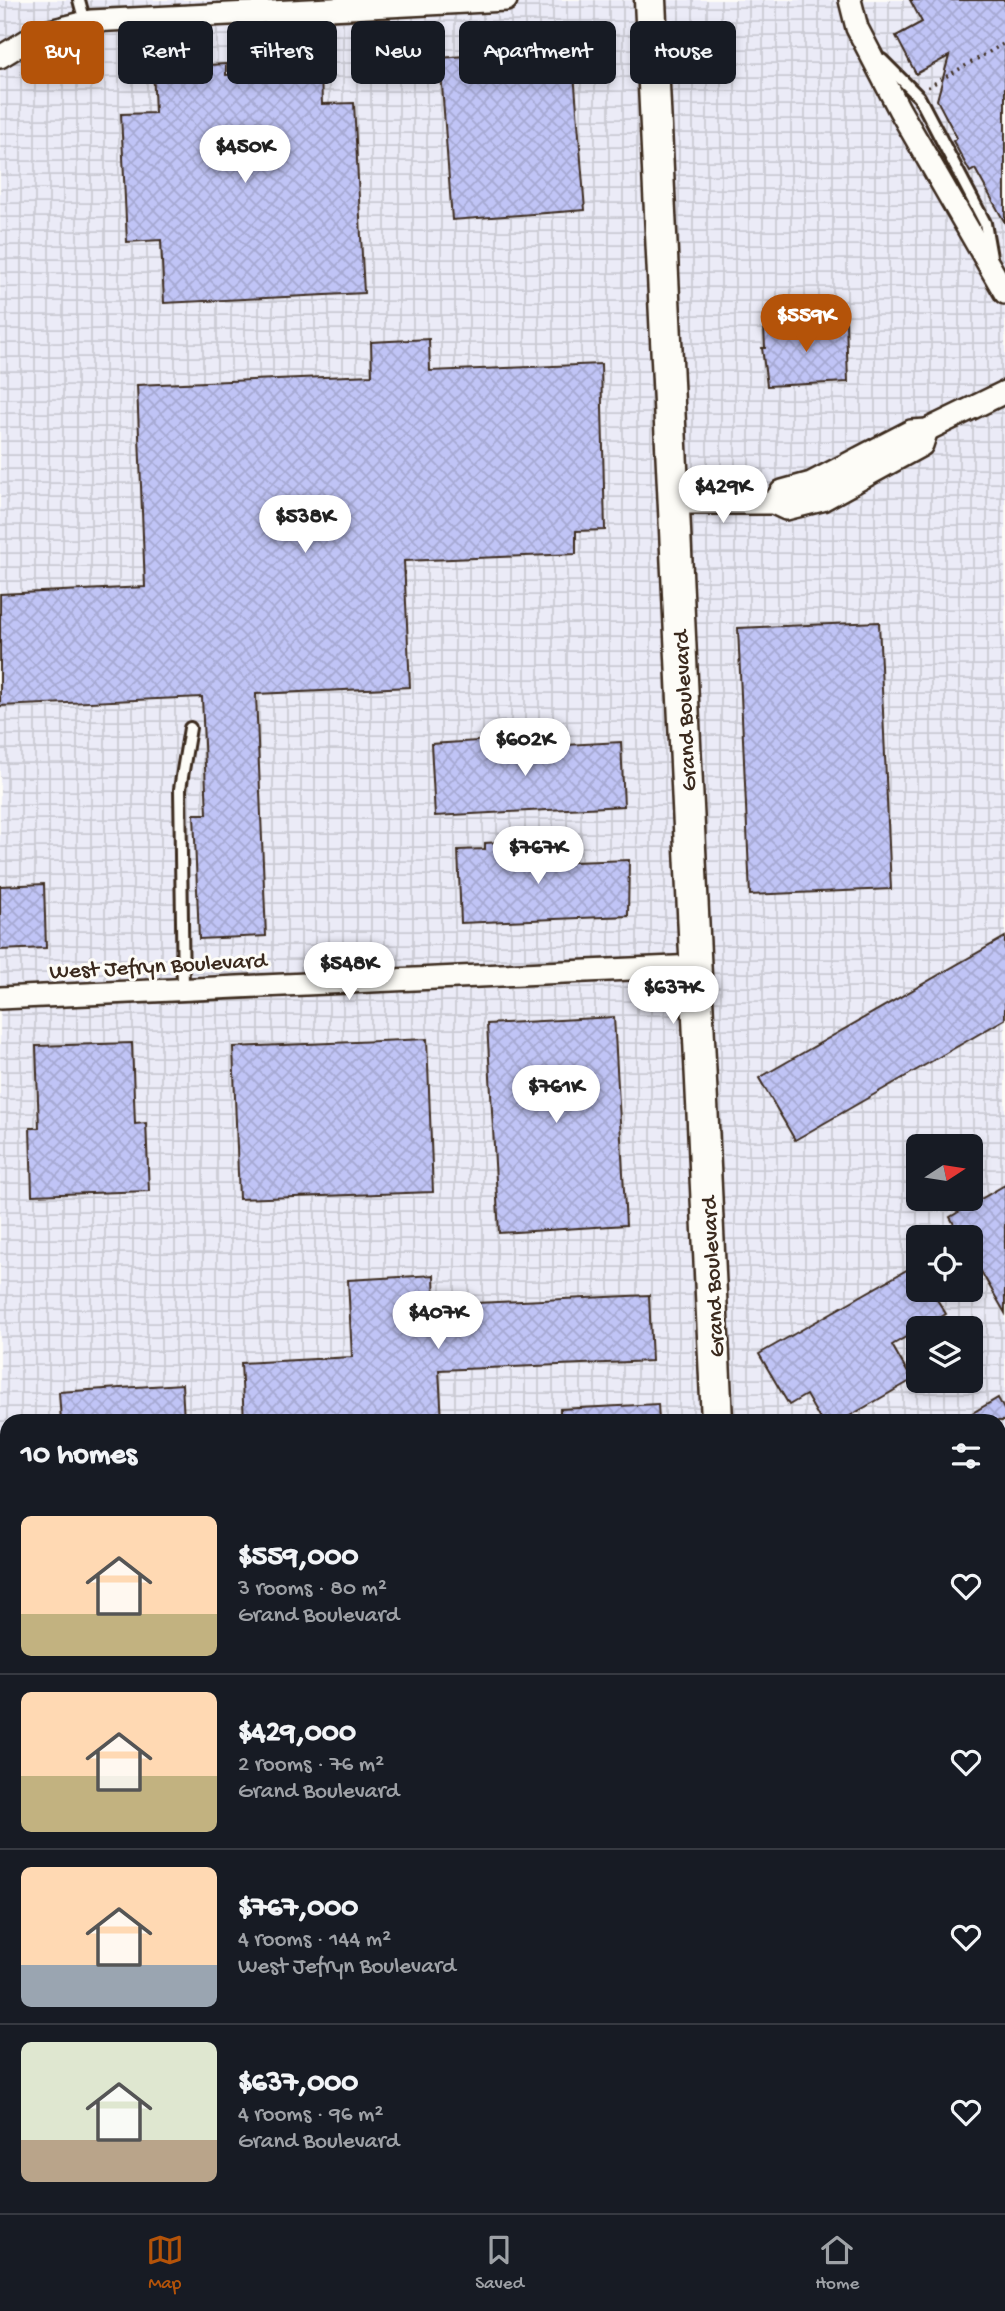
<!DOCTYPE html>
<meta charset="utf-8">
<style>
body{margin:0;font-family:"Gochi Hand",sans-serif;background:#242831;color:#f1f3f6;height:100vh;display:flex;flex-direction:column;font-size:26px;white-space:nowrap}
*{box-sizing:border-box;margin:0}
p{font-size:23px;color:#9ea1a6}
.icon{flex:none;width:38px;height:38px;fill:none;stroke:currentColor;stroke-width:2;stroke-linecap:round;stroke-linejoin:round}
.map{position:relative;flex:1;overflow:hidden}
.panel{position:absolute;left:0px;top:1414px;width:1006px;height:800px;display:flex;flex-direction:column;background:#171b24;border-radius:21px 21px 0 0;box-shadow:0 4px 10px #0003}
.panel>*{flex:none}
.guide{position:absolute;left:21px;top:21px;width:964px;height:63px;display:flex;gap:14px}
.needle{width:46px;rotate:78deg}
.controls{position:absolute;left:906px;top:1134px;display:grid;gap:14px}
.controls a{display:grid;place-items:center;width:77px;height:77px;border-radius:10px;background:#171b24;box-shadow:0 4px 10px #0003;font-size:35px}
.price{position:absolute;translate:-50% -60px;padding:0 16px;border-radius:24px;background:#fff;color:#222;font-size:23px;line-height:46px;filter:drop-shadow(0 2px 4px #0008)}
.price::after{content:'';position:absolute;left:50%;top:42px;width:21px;height:16px;margin-left:-10px;background:inherit;clip-path:polygon(0 0,100% 0,50% 100%)}
.price.current{background:#b45309;color:#fff}
ul{padding:0;list-style:none}
li{display:flex;align-items:center;gap:21px;height:175px;padding:0 21px}
li+li{border-top:2px solid #363941}
li span{display:grid;place-items:center;flex:none;width:196px;height:140px;border-radius:10px;color:#555}
li>.icon{margin-inline-start:auto}
span .icon{width:84px;height:84px;fill:#fffc;stroke-width:1}
li b{font-size:30px}
h2{display:flex;justify-content:space-between;align-items:center;height:84px;padding:0 21px;font-size:30px}
.chip{padding:0 24px;border-radius:10px;background:#171b24;box-shadow:0 4px 10px #0003;font-size:24px;line-height:63px}
.chip.current{background:#b45309;color:#fff}
.menu{display:flex;justify-content:space-around;align-items:center;height:98px;border-top:2px solid #363941;background:#171b24;font-size:19px;color:#9ea1a6}
.menu a{display:grid;justify-items:center;gap:4px}
.menu .current{color:#b45309}
.map>svg:first-child{display:block}
</style>
<div class="map">
<svg width="1005" height="2213" viewBox="0 0 1005 2213">
<defs>
<pattern id="industrial-grid" width="8" height="8" patternUnits="userSpaceOnUse" patternTransform="scale(1.75)"><rect width="8" height="8" fill="#ebebf7"/><path d="M0 4h8M4 0v8" fill="none" stroke="#cacad3"/></pattern>
<pattern id="building-cross-hatch" width="8" height="8" patternUnits="userSpaceOnUse" patternTransform="scale(1.75)"><rect width="8" height="8" fill="#c0c4f6"/><path d="M0 0l8 8M0 8l8-8" fill="none" stroke="#a6a9d2"/></pattern>
</defs>
<rect width="100%" height="100%" fill="#fdfcf7"/>
<filter id="ink" filterUnits="userSpaceOnUse"><feTurbulence type="fractalNoise" baseFrequency=".0143" numOctaves="2"/><feDisplacementMap in="SourceGraphic" scale="14" xChannelSelector="R" yChannelSelector="G"/><feConvolveMatrix kernelMatrix="1 2 1 2 8 2 1 2 1" color-interpolation-filters="sRGB"/></filter>
<g filter="url(#ink)">
<polygon fill="#ebebf7" points="0,2185 7,2187 7,2207 74,2207 70,2213 0,2213"/>
<path fill="url(#industrial-grid)" fill-rule="evenodd" d="M0,0H1005V2213H70L74,2207H999V1421H7V2187L0,2185ZM919,1146H971V1199H919ZM919,1237H971V1290H919ZM919,1328H971V1381H919Z"/>
<g fill="url(#building-cross-hatch)" stroke="#3b2a1e" stroke-width="2">
<polygon points="910,0 1005,0 1005,223 975,169 970,172 953,141 957,138 937,100 949,56 916,74 896,36 922,22"/>
<polygon points="572,48 585,210 452,220 440,58"/>
<polygon points="226,64 226,75 321,70 322,104 354,103 364,293 164,303 161,240 127,242 121,114 155,113 153,68"/>
<polygon points="846,322 848,382 767,386 762,348 765,348 764,326"/>
<polygon points="429,339 430,371 601,364 605,530 576,531 576,554 404,561 410,687 256,694 266,936 199,939 194,814 207,814 202,697 0,706 0,594 145,587 137,385 372,375 371,342"/>
<polygon points="879,622 891,889 750,895 738,628"/>
<polygon points="493,740 493,749 621,742 624,806 435,816 431,744"/>
<polygon points="501,842 502,848 545,846 546,863 629,860 628,916 461,923 458,850 485,849 485,843"/>
<polygon points="44,884 46,948 0,950 0,886"/>
<polygon points="1005,937 1005,1019 795,1140 759,1078"/>
<polygon points="614,1017 626,1225 499,1233 487,1024"/>
<polygon points="427,1039 433,1192 239,1199 233,1047"/>
<polygon points="132,1043 135,1124 146,1123 149,1191 32,1195 30,1128 39,1128 36,1046"/>
<polygon points="1005,1185 1005,1313 971,1254 971,1237 961,1237 950,1217"/>
<polygon points="919,1263 919,1290 931,1290 946,1314 892,1345 912,1380 841,1421 821,1421 806,1395 789,1405 759,1354"/>
<polygon points="434,1275 435,1305 649,1295 652,1361 439,1370 442,1421 244,1421 241,1363 352,1357 348,1280"/>
<polygon points="182,1384 184,1421 61,1421 59,1392"/>
<polygon points="998,1398 1005,1411 1005,1421 959,1421"/>
<polygon points="658,1404 659,1421 560,1421 560,1409"/>
</g>
<g fill="none" stroke-linecap="round" stroke-linejoin="round">
<defs>
<g id="lane">
<polyline points="79,0 85,22"/>
<polyline points="882,60 919,97 985,223 991,257"/>
<polyline points="183,988 180,789 190,728"/>
</g>
<g id="street">
<polyline points="850,0 857,28 899,109 1005,293"/>
<polyline points="0,57 38,34 91,21 506,0"/>
<polyline points="674,503 773,503 786,509 822,500 922,445 927,430"/>
<polyline points="773,503 782,491 811,483 911,431 927,430 1005,392"/>
<polyline points="0,998 696,966"/>
<polyline points="999,1560 1005,1556"/>
<polyline points="0,1706 7,1700"/>
<polyline points="999,1892 1005,1891"/>
</g>
<g id="secondary">
<polyline points="650,0 717,1421"/>
<polyline points="721,2213 722,2207"/>
</g>
</defs>
<use href="#lane" stroke="#3b2a1e" stroke-width="16"/>
<use href="#street" stroke="#3b2a1e" stroke-width="26"/>
<use href="#secondary" stroke="#3b2a1e" stroke-width="35"/>
<polyline stroke="#3b2a1e" stroke-width="3.5" stroke-dasharray="2 5" stroke-linecap="butt" points="928,87 1005,43"/>
<use href="#lane" stroke="#fdfcf7" stroke-width="10"/>
<use href="#street" stroke="#fdfcf7" stroke-width="21"/>
<use href="#secondary" stroke="#fdfcf7" stroke-width="30"/>
</g>
</g>
<g text-anchor="middle" stroke-width="6" stroke-linejoin="round" paint-order="stroke">
<g font-size="23" fill="#3b2a1e" stroke="#fdfcf7">
<text transform="translate(683 711) rotate(-93)" y="8">Grand Boulevard</text>
<text transform="translate(158 964) rotate(-3)" y="8">West Jefryn Boulevard</text>
<text transform="translate(711 1277) rotate(-93)" y="8">Grand Boulevard</text>
</g>
</g>
</svg>
<div class="controls">
<a><svg class="needle" viewBox="-14 -14 28 28"><path d="M0-13l5 13h-10z" fill="#e53935"/><path d="M0 13l5-13h-10z" fill="#9ea1a6"/></svg></a>
<a><svg class="icon" aria-label="locate" viewBox="0 0 24 24"><circle cx="12" cy="12" r="6"/><path d="M12 2v4M12 18v4M2 12h4M18 12h4"/></svg></a>
<a><svg class="icon" aria-label="layers" viewBox="0 0 24 24"><path d="M12 4l9 5-9 5-9-5zM3 14l9 5 9-5"/></svg></a>
</div>
<b class="price" style="left:245px;top:185px">$450K</b>
<b class="price current" style="left:806px;top:354px">$559K</b>
<b class="price" style="left:723px;top:525px">$429K</b>
<b class="price" style="left:305px;top:555px">$538K</b>
<b class="price" style="left:525px;top:778px">$602K</b>
<b class="price" style="left:538px;top:886px">$767K</b>
<b class="price" style="left:349px;top:1002px">$548K</b>
<b class="price" style="left:673px;top:1026px">$637K</b>
<b class="price" style="left:556px;top:1125px">$761K</b>
<b class="price" style="left:438px;top:1351px">$407K</b>
<div class="guide">
<a class="chip current">Buy</a>
<a class="chip">Rent</a>
<a class="chip">Filters</a>
<a class="chip">New</a>
<a class="chip">Apartment</a>
<a class="chip">House</a>
</div>
<section class="panel">
<h2>10 homes<svg class="icon" aria-label="filters" viewBox="0 0 24 24"><path d="M4 7h16M4 17h16"/><circle cx="9" cy="7" r="2"/><circle cx="15" cy="17" r="2"/></svg></h2>
<ul>
<li><span style="background:linear-gradient(#ffd9b3 70%,#c2b280 0)"><svg class="icon" aria-label="home" viewBox="0 0 24 24"><path d="M3 11l9-7 9 7M6 9v11h12V9"/></svg></span><div><b>$559,000</b><p>3 rooms · 80 m²</p><p>Grand Boulevard</p></div><svg class="icon" aria-label="heart" viewBox="0 0 24 24"><path d="M12 20l-8-8c-3-5 5-10 8-4 3-6 11-1 8 4z"/></svg></li>
<li><span style="background:linear-gradient(#ffd9b3 60%,#c2b280 0)"><svg class="icon" aria-label="home" viewBox="0 0 24 24"><path d="M3 11l9-7 9 7M6 9v11h12V9"/></svg></span><div><b>$429,000</b><p>2 rooms · 76 m²</p><p>Grand Boulevard</p></div><svg class="icon" aria-label="heart" viewBox="0 0 24 24"><path d="M12 20l-8-8c-3-5 5-10 8-4 3-6 11-1 8 4z"/></svg></li>
<li><span style="background:linear-gradient(#ffd9b3 70%,#9aa5b1 0)"><svg class="icon" aria-label="home" viewBox="0 0 24 24"><path d="M3 11l9-7 9 7M6 9v11h12V9"/></svg></span><div><b>$767,000</b><p>4 rooms · 144 m²</p><p>West Jefryn Boulevard</p></div><svg class="icon" aria-label="heart" viewBox="0 0 24 24"><path d="M12 20l-8-8c-3-5 5-10 8-4 3-6 11-1 8 4z"/></svg></li>
<li><span style="background:linear-gradient(#dfe7d0 70%,#b9a48a 0)"><svg class="icon" aria-label="home" viewBox="0 0 24 24"><path d="M3 11l9-7 9 7M6 9v11h12V9"/></svg></span><div><b>$637,000</b><p>4 rooms · 96 m²</p><p>Grand Boulevard</p></div><svg class="icon" aria-label="heart" viewBox="0 0 24 24"><path d="M12 20l-8-8c-3-5 5-10 8-4 3-6 11-1 8 4z"/></svg></li>
</ul>
</section>
</div>
<nav class="menu">
<a class="current"><svg class="icon" aria-label="map" viewBox="0 0 24 24"><path d="M3 6l6-2 6 2 6-2v14l-6 2-6-2-6 2zM9 4v14M15 6v14"/></svg>Map</a>
<a><svg class="icon" aria-label="saved" viewBox="0 0 24 24"><path d="M7 4h10v16l-5-4-5 4z"/></svg>Saved</a>
<a><svg class="icon" aria-label="home" viewBox="0 0 24 24"><path d="M3 11l9-7 9 7M6 9v11h12V9"/></svg>Home</a>
</nav>
